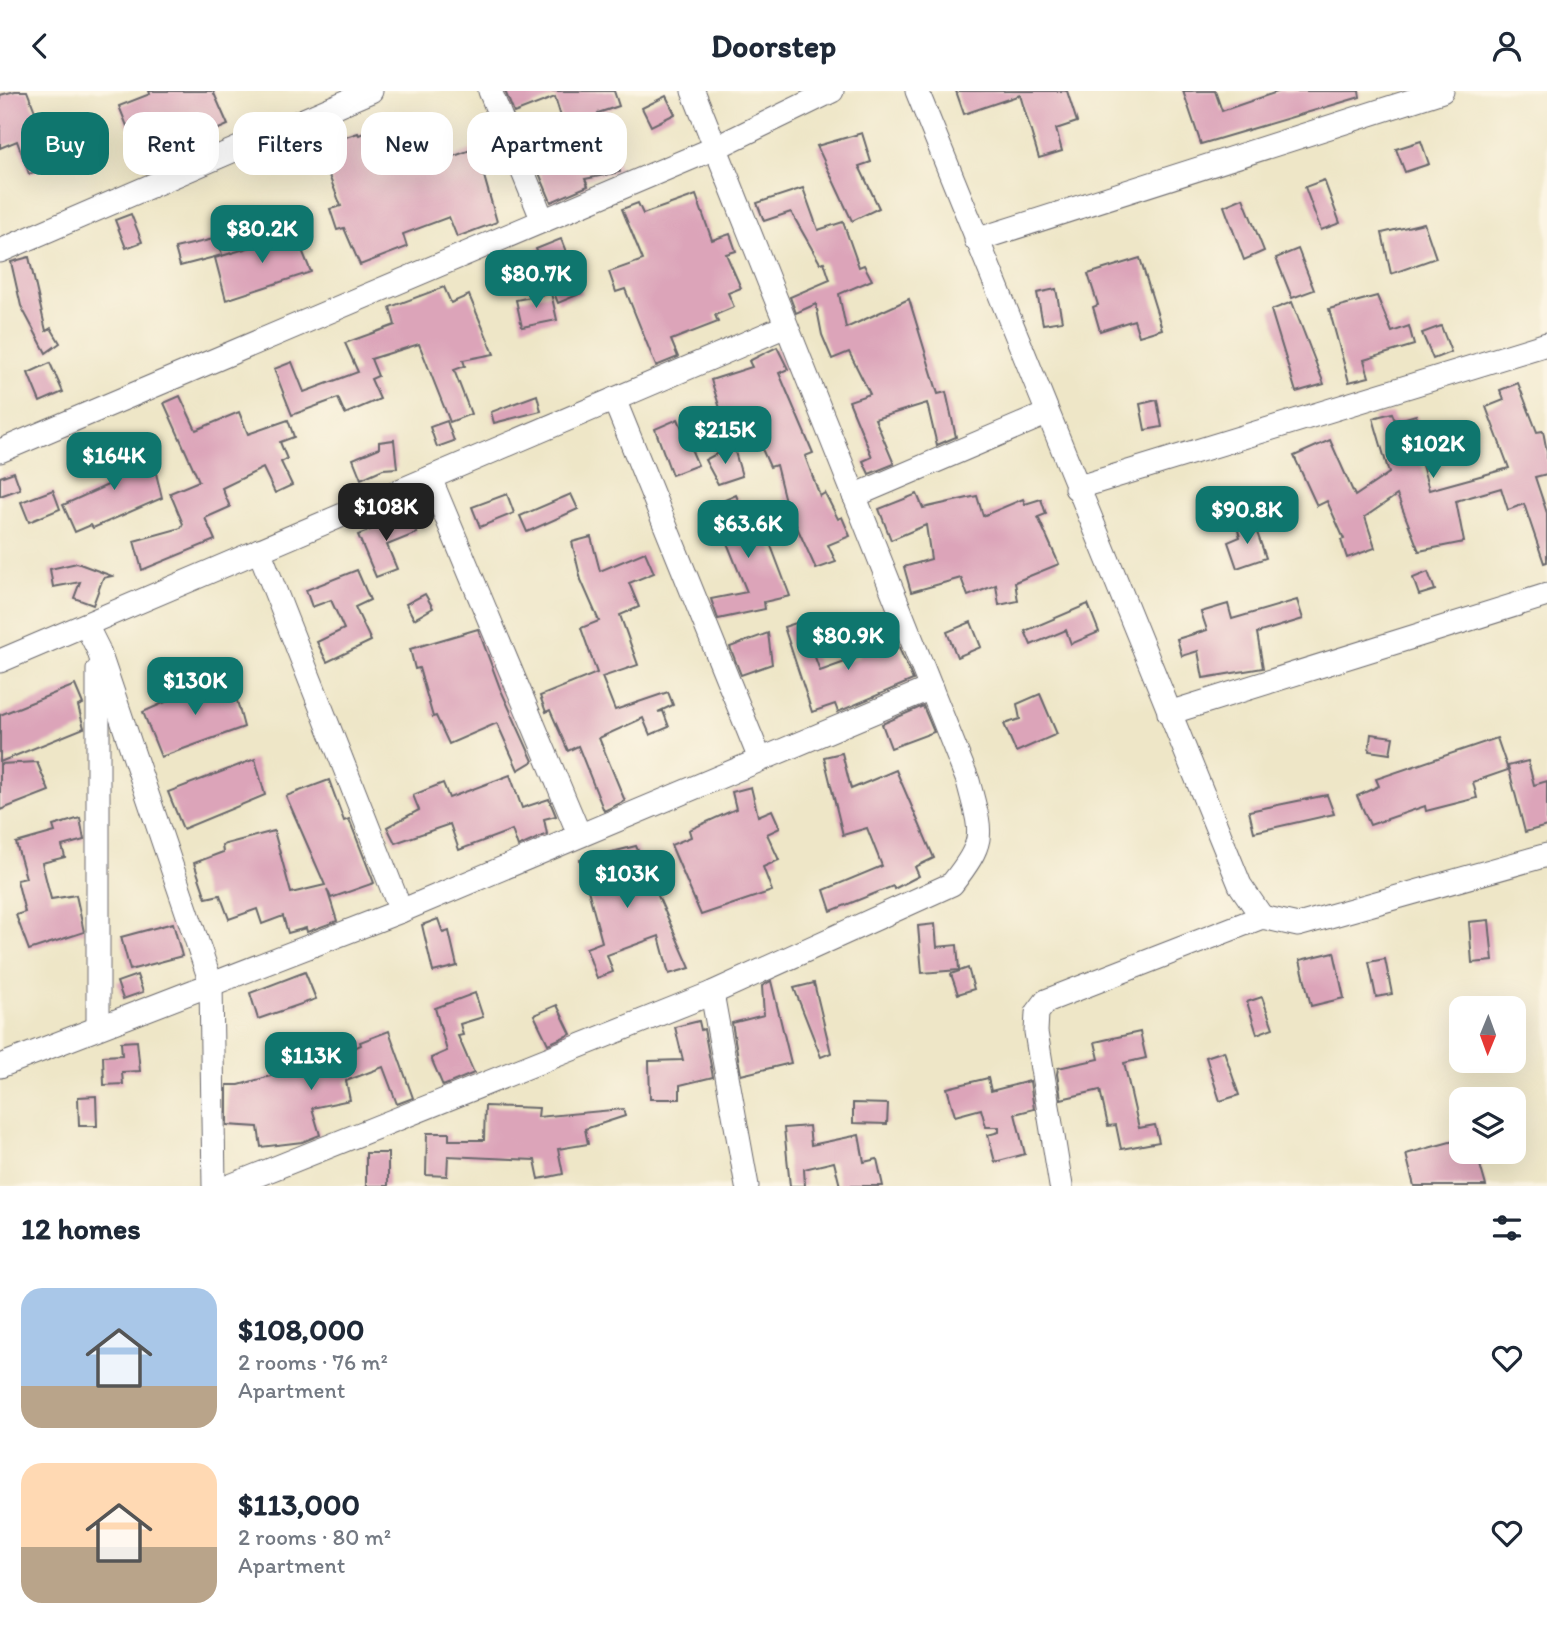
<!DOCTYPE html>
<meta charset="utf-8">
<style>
body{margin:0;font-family:Itim,sans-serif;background:#f2f2f3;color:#1f2937;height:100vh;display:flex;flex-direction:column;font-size:26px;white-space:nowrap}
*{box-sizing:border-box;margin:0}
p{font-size:23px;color:#747a83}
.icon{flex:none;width:38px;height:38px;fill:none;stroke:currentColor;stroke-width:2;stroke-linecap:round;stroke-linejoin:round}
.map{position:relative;height:1095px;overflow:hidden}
.side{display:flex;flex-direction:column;background:#fff;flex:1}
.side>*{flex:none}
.hud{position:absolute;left:21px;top:21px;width:700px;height:63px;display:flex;gap:14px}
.needle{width:46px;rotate:181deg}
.tools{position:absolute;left:1449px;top:905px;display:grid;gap:14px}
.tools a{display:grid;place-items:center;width:77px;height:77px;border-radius:14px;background:#fff;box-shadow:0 7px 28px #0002;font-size:35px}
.price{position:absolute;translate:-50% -60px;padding:0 16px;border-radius:14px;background:#0f766e;color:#fff;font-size:23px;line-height:46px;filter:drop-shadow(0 2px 4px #0008)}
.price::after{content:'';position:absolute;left:50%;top:42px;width:21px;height:16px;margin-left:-10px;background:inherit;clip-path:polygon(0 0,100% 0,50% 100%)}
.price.selected{background:#222;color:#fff}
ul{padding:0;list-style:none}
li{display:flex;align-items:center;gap:21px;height:175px;padding:0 21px}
li span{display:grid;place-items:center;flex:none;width:196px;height:140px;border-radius:21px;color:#555}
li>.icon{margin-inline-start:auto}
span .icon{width:84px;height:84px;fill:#fffc;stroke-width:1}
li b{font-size:30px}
h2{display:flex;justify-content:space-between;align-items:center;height:84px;padding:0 21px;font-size:30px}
.chip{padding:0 24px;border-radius:21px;background:#fff;box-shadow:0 7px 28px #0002;font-size:24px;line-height:63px}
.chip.selected{background:#0f766e;color:#fff}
header{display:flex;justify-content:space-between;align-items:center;height:91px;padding:0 21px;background:#fff;font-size:32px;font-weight:800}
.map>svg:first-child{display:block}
</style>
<header><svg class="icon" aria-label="back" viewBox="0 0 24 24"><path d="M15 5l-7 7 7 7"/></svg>Doorstep<svg class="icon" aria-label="person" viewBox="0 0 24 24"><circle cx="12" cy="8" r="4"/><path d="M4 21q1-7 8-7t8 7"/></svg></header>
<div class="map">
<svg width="1547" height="1095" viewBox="0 0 1547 1095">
<rect width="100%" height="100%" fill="#fcf5e5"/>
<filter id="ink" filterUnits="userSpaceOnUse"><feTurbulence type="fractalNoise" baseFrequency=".0143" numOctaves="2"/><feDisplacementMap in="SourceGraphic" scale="14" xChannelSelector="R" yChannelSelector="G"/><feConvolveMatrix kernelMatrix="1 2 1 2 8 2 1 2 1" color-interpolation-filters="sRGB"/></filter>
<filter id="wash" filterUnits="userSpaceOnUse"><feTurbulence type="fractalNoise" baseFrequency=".00686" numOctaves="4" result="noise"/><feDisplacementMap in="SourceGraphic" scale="28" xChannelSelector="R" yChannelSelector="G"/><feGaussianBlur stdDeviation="1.57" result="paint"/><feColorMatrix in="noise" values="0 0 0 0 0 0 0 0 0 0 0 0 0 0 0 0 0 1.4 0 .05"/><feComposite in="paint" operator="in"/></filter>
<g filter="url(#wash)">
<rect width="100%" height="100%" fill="#eee6c7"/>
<g id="blocks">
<g fill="#dca4b9">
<polygon points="15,0 27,0 40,33 68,23 83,63 29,83 17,50 0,57 0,4"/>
<polygon points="149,0 213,0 228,34 200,46 195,35 182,40 175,25 161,30 159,24 127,35 119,15 150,3"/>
<polygon points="505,0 614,0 619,15 598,22 607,52 614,51 620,81 585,88 588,95 551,111 532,65 568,49 555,6 514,22"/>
<polygon points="956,0 1067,0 1077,31 1056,38 1062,60 1039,67 1020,4 964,23"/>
<polygon points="1183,0 1215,0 1222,20 1280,0 1359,0 1360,6 1201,53"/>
<polygon points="666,5 675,23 651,35 642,17"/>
<polygon points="438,26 449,67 476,57 497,131 457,146 449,126 403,143 407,156 360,174 344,137 337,139 330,118 341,115 313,44 332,36 337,49 358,42 359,44 399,28 403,36"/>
<polygon points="862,42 871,71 859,75 879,117 852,130 817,55"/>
<polygon points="1421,50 1429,73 1405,81 1396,58"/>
<polygon points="1324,89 1340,132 1321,139 1305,96"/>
<polygon points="803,97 818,139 843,131 859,176 864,174 872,189 839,203 846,237 909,208 938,303 946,301 956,346 937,354 927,312 875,328 894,373 869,383 863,370 872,366 849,310 870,303 849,261 832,268 822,244 816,213 796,222 790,206 830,189 824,171 820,172 791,121 764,130 757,112"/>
<polygon points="696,104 712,149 730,143 736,160 726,163 741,197 728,202 734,216 715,224 718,231 671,249 678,266 656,275 625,198 616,201 609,181 643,169 622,118 638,112 643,123"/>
<polygon points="1243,107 1264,160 1244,169 1224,115"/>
<polygon points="131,123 142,151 126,157 115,129"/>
<polygon points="1424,132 1436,167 1391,183 1382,142"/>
<polygon points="293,137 311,181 226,209 215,167 265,152 263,149"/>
<polygon points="218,147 222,164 180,175 175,157"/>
<polygon points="561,148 582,202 558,212 536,158"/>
<polygon points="1298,158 1314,199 1292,207 1276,167"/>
<polygon points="29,166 46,240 51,237 60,252 46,262 21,215 11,171"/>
<polygon points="1140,167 1162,238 1139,245 1134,229 1100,240 1093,216 1098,214 1088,183"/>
<polygon points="444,196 451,212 469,204 494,263 463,269 465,275 454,279 471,323 450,331 419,253 371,268 378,285 371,288 380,308 345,323 338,307 292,324 274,278 292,271 304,301 358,281 345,252 395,234 390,216"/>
<polygon points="1056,198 1062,230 1043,233 1037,202"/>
<polygon points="551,202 557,229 522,236 516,209"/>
<polygon points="1377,205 1392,241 1409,235 1414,254 1364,269 1369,286 1349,291 1329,218"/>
<polygon points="1292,211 1324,293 1296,301 1271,219"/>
<polygon points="1441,235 1451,261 1433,268 1422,242"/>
<polygon points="777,256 788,278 779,282 813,362 805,365 820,405 825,402 838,428 842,426 850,445 828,454 836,471 816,478 785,410 776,374 770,376 755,342 731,352 711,289 752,276 749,270"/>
<polygon points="50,272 63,301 40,311 28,282"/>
<polygon points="1518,292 1537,341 1543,340 1547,361 1547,383 1535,386 1547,422 1547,471 1544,472 1524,413 1508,419 1501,397 1456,410 1464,451 1419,460 1397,404 1365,426 1375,457 1347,467 1341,449 1344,448 1327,410 1317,415 1294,365 1330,349 1355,405 1389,382 1373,327 1392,322 1395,330 1416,324 1424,350 1416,353 1429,399 1509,377 1486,316 1504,309 1500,299"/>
<polygon points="537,304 541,320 494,332 491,321"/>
<polygon points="180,305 196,339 239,321 248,343 288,329 294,346 280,351 287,368 281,371 292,394 275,402 263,377 222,397 230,416 205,427 215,449 142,479 134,450 181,437 183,433 170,402 199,390 164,312"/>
<polygon points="1157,309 1162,336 1145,339 1140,313"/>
<polygon points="678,328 698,374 672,384 655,338"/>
<polygon points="447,330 454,350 437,356 430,336"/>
<polygon points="394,349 397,377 383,378 361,388 353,368 379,357 379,351"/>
<polygon points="113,350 126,380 154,374 162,407 93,437 91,434 75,441 63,414 110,393 95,358"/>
<polygon points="733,354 742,385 718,393 705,369"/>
<polygon points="14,381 20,398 0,405 0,386"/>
<polygon points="53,399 60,418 29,431 21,411"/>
<polygon points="507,403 514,422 480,436 472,416"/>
<polygon points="571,403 578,418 527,441 520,425"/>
<polygon points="917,403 923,417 977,405 983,425 1023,408 1025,413 1041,408 1046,423 1038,426 1059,473 1015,491 1018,510 999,514 996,494 968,505 961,487 911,501 904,476 931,468 926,434 891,449 879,418"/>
<polygon points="736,404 744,423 757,418 790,505 764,511 765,518 718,528 711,508 747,501 719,432 714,434 707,417"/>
<polygon points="409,423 417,442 387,454 397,478 376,486 358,444"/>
<polygon points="1253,430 1266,467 1237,477 1228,451 1240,446 1237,436"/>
<polygon points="591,446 600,480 645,461 654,482 629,492 639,516 620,524 638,574 602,586 615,619 668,601 673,614 658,621 663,620 669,636 650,644 643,627 599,647 625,710 604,720 578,655 568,660 550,619 546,621 540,605 597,582 581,537 599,530 581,489 572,451"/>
<polygon points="77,472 112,485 103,487 93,514 74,507 80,491 53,496 50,478"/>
<polygon points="357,479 370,509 355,516 371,550 327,571 317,551 344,538 331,509 312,516 306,499"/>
<polygon points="1428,481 1435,499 1419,504 1413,487"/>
<polygon points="425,503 433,517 414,528 406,513"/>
<polygon points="1297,509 1303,528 1257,542 1263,577 1203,587 1198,560 1182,565 1177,548 1207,539 1201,521 1228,513 1232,528"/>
<polygon points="1088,513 1099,541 1071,553 1066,539 1031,554 1025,540"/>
<polygon points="802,530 820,580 859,566 854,547 875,542 879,559 897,552 913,589 838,621 835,613 812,621 784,536"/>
<polygon points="971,531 981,556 957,566 947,541"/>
<polygon points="478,538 500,597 533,670 518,679 497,632 449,653 436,625 433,626 419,577 415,578 410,558"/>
<polygon points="768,542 772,573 741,584 730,556"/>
<polygon points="231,587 244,636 161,666 143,621 206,593"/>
<polygon points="75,594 83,613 78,615 84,637 0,671 0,624"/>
<polygon points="1040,603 1057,643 1016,661 1004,633 1020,628 1017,613"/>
<polygon points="923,615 934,641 891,657 882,633"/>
<polygon points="1371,643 1393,646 1390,663 1369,660"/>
<polygon points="1497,647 1508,679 1473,691 1477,707 1426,720 1425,715 1370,734 1357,705 1379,695 1376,688"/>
<polygon points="842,662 851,698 896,679 934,767 915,776 919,785 894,798 893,795 831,820 824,799 882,775 867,737 843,744 824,666"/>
<polygon points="255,668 265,704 183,738 168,701"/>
<polygon points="1528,670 1534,694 1547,690 1547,735 1525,741 1508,675"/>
<polygon points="37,671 49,700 0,719 0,673"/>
<polygon points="510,684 522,717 549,708 556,725 544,728 547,743 518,756 512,739 459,759 450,733 395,752 387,736 419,719 413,704 443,692 449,707"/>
<polygon points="329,689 344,730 349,728 374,792 331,807 327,798 337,830 307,841 306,837 288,842 283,825 262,833 257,818 229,828 220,804 206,807 194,772 223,761 222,754 274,740 291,802 325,794 286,705"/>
<polygon points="751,696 758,725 772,719 780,737 767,743 779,769 763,776 772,800 701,824 671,754 691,746 689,739 736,718 732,701"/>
<polygon points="1327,704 1334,723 1254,741 1249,720"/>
<polygon points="80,727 84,749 62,755 65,766 42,772 51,808 76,804 84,841 29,859 16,824 25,821 17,789 26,787 16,752 55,741 53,735"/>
<polygon points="636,755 690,877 669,883 659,845 607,864 613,881 597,887 586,857 602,851 580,769"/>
<polygon points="438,828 443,842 449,840 457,875 433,881 422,834"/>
<polygon points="1489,829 1493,870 1472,872 1469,831"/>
<polygon points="173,832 182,865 130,879 121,846"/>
<polygon points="935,833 937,856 957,854 959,879 922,882 918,835"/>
<polygon points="1334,861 1344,907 1311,915 1300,869"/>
<polygon points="1385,868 1392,903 1376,906 1369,871"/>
<polygon points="968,877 974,898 958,903 951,883"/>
<polygon points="305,881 316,908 258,928 250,902"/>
<polygon points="137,884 143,901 123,908 117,891"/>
<polygon points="771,890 791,972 741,984 732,932 764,924 762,895"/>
<polygon points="814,892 831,962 821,966 794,897"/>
<polygon points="475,902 483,926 460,933 463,944 458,945 474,982 443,995 431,967 447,960 435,917"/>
<polygon points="1262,906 1273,937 1257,943 1247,911"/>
<polygon points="557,914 571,943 548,953 534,924"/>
<polygon points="699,930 701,939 704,938 713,986 680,994 680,1008 650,1008 649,970 683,969 675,936"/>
<polygon points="389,940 413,1007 397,1013 383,976 346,990 350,1009 312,1017 320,1044 302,1051 261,1056 258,1036 227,1034 227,994 239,994 344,964 343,962 361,954 360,951"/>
<polygon points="1140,941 1146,967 1124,972 1139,1037 1155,1034 1159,1051 1121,1058 1116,1034 1108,1035 1100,999 1061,1008 1057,983 1058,977 1099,968 1095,951"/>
<polygon points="137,950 140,980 122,981 123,993 104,994 103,965 122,964 121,951"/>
<polygon points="1224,960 1239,1004 1220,1010 1206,966"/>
<polygon points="988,987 991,1000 1030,990 1034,1018 1015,1023 1025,1063 995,1071 988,1044 999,1041 999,1036 986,1036 981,1018 955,1025 947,997"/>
<polygon points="96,1005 97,1035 79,1035 78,1006"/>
<polygon points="853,1012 888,1013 887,1033 853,1032"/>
<polygon points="485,1015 539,1017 538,1026 623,1018 625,1025 585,1038 588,1053 558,1058 563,1083 539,1088 535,1069 448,1065 447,1085 426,1084 427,1042 449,1042 449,1049 484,1049"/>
<polygon points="809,1035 811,1054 859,1044 864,1071 877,1068 883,1095 840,1095 834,1071 804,1078 805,1095 790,1095 784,1037"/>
<polygon points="1461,1048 1461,1060 1476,1060 1486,1095 1414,1095 1406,1063"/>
<rect x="366" y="1062" width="22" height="33"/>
</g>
</g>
</g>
<g filter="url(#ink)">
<use href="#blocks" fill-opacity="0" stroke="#69676c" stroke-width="2"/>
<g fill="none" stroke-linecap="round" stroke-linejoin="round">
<defs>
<g id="street">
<polyline points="490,0 543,130"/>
<polyline points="917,0 1240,794 1262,826"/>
<polyline points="976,149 1442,0"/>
<polyline points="0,160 371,0"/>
<polyline points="614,308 760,668"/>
<polyline points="0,360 715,57 832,0"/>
<polyline points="430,387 579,743"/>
<polyline points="1076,397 1547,253"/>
<polyline points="854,405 1046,323"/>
<polyline points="259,459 401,820"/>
<polyline points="86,534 98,558 211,892 214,1095"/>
<polyline points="0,570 786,235"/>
<polyline points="1169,622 1547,504"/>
<polyline points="712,902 747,1095"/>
<polyline points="98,936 98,579"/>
<polyline points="0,975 401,820 931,597"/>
<path d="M230,1095L712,902L952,793C987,748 982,744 968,690L693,0"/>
<polyline points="1061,1095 1036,941 1037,922 1046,910 1262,826 1298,834 1547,764"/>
</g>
</defs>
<use href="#street" stroke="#69676c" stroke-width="25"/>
<use href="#street" stroke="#fff" stroke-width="23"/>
</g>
</g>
</svg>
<div class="tools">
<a><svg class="needle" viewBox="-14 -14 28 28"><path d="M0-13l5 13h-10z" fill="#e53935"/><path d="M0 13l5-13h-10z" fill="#747a83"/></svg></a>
<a><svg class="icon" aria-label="layers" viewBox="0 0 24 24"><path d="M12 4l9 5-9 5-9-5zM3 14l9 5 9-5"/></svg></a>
</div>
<b class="price" style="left:262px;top:174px">$80.2K</b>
<b class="price" style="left:536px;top:219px">$80.7K</b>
<b class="price" style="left:725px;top:375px">$215K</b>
<b class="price" style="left:1433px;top:389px">$102K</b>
<b class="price" style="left:114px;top:401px">$164K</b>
<b class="price selected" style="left:386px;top:452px">$108K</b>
<b class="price" style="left:1247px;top:455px">$90.8K</b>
<b class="price" style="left:748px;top:469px">$63.6K</b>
<b class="price" style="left:848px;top:581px">$80.9K</b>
<b class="price" style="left:195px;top:626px">$130K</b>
<b class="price" style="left:627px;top:819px">$103K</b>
<b class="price" style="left:311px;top:1001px">$113K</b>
<div class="hud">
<a class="chip selected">Buy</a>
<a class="chip">Rent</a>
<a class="chip">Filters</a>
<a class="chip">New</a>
<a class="chip">Apartment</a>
</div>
</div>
<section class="side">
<h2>12 homes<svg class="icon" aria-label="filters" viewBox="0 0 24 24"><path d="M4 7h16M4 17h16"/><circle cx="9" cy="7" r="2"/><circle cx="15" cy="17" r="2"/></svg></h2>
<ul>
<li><span style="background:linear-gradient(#a9c7e8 70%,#b9a48a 0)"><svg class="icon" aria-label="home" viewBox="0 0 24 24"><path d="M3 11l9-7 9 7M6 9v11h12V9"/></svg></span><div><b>$108,000</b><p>2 rooms · 76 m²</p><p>Apartment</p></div><svg class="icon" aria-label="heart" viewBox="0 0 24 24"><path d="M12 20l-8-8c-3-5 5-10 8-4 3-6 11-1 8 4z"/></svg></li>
<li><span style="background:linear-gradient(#ffd9b3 60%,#b9a48a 0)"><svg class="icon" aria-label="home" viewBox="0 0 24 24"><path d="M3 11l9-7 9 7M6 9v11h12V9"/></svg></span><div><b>$113,000</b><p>2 rooms · 80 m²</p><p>Apartment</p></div><svg class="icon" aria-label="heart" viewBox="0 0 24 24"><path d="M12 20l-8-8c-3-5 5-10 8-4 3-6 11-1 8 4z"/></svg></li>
</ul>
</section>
